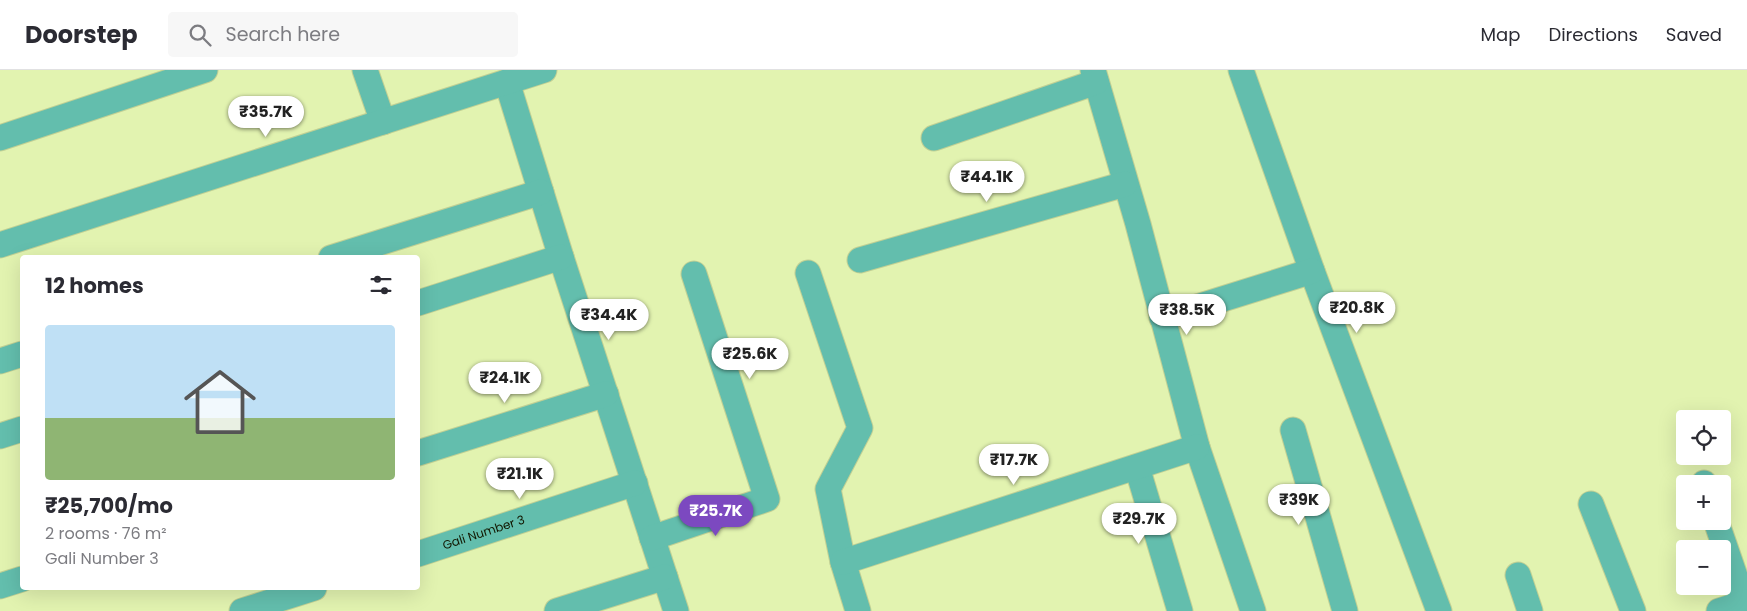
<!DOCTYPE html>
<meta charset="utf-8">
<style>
body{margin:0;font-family:Poppins,sans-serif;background:#f7f7f7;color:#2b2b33;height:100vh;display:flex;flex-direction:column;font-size:19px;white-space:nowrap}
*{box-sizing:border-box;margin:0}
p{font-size:16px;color:#7c7c81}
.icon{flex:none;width:28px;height:28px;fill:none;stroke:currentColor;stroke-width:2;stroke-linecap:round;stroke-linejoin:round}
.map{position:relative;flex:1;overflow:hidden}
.side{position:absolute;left:20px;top:185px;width:400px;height:335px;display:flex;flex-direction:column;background:#fff;border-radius:5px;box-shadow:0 5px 20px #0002}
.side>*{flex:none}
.controls{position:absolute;left:1676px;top:340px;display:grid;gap:10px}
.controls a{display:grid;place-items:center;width:55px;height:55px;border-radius:5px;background:#fff;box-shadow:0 5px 20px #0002;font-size:25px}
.price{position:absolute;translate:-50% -42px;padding:0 11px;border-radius:18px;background:#fff;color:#222;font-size:16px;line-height:32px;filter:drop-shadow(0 1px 2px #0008)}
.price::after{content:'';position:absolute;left:50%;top:30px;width:15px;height:11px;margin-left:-8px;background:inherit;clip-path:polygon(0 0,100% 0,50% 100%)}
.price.on{background:#7c49c0;color:#fff}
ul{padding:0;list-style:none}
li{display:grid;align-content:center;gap:10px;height:265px;padding:0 25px}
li+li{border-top:1px solid #e1e1e2}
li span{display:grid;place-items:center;height:155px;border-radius:5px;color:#555}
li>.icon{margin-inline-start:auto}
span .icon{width:90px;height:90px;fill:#fffc;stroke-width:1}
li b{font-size:21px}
h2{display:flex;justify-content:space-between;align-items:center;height:60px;padding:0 25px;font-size:21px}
header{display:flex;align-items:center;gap:30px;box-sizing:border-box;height:70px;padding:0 25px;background:#fff;border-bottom:1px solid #e1e1e2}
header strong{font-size:24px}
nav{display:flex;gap:28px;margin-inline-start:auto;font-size:18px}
.search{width:350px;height:45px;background:#f7f7f7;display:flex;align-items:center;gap:12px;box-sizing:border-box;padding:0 18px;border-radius:5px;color:#7c7c81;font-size:19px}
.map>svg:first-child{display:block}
</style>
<header>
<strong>Doorstep</strong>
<div class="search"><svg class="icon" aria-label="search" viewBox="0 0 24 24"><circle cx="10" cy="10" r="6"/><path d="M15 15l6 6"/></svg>Search here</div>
<nav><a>Map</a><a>Directions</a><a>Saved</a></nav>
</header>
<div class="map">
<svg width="1747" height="541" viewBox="0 0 1747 541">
<rect width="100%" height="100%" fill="#e2f3b0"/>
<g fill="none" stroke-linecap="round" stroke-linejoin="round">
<defs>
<g id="minor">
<polyline points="365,0 383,52"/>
<polyline points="1093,0 1138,154 1197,377 1253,541"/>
<polyline points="1241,0 1312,201 1439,541"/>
<polyline points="507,12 561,187 676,541"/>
<polyline points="0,68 205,0"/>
<polyline points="934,68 1096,12"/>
<polyline points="0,175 544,0"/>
<polyline points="331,188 541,122"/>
<polyline points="860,190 1125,114"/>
<polyline points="808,203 860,358 828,419 843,492 858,541"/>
<polyline points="418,233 561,187"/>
<polyline points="1162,248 1312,201"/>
<polyline points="0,291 22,284"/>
<polyline points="1293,360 1345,541"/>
<polyline points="0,366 22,359"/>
<polyline points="418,383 606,324"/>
<polyline points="1137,397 1180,541"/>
<polyline points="1704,413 1704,414"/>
<polyline points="1591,434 1633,541"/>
<polyline points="1716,451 1747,541"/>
<polyline points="652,468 767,429 694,204"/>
<path id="s1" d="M418,484L635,413"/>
<polyline points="843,492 1197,377"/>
<polyline points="1518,505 1530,541"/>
<polyline points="0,516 22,509"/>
<polyline points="242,541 314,518"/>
<polyline points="557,541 665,507"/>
<polyline points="1719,541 1747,532"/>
</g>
</defs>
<use href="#minor" stroke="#c1d094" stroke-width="27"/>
<use href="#minor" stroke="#63bead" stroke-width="25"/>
</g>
<g text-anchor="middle" stroke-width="4.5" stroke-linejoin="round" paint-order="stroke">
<g font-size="12" fill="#121700" stroke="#fff">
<text dy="4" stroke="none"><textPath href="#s1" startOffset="69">Gali Number 3</textPath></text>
</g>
</g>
</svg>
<div class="controls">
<a><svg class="icon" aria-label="locate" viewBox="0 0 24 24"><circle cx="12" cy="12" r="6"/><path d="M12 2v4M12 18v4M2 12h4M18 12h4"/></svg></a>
<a>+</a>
<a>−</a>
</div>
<b class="price" style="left:266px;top:68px">₹35.7K</b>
<b class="price" style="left:987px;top:133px">₹44.1K</b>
<b class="price" style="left:1357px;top:264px">₹20.8K</b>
<b class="price" style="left:1187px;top:266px">₹38.5K</b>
<b class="price" style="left:609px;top:271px">₹34.4K</b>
<b class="price" style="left:750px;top:310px">₹25.6K</b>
<b class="price" style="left:505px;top:334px">₹24.1K</b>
<b class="price" style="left:1014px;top:416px">₹17.7K</b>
<b class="price" style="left:520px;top:430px">₹21.1K</b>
<b class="price" style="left:1299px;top:456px">₹39K</b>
<b class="price on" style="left:716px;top:467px">₹25.7K</b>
<b class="price" style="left:1139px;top:475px">₹29.7K</b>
<section class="side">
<h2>12 homes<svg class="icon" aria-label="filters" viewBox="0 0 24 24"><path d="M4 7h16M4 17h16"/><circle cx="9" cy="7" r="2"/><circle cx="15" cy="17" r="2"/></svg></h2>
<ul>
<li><span style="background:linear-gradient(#bfe0f5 60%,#8fb573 0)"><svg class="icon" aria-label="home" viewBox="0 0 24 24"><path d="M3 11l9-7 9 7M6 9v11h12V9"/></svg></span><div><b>₹25,700/mo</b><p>2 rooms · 76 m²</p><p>Gali Number 3</p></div></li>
</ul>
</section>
</div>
